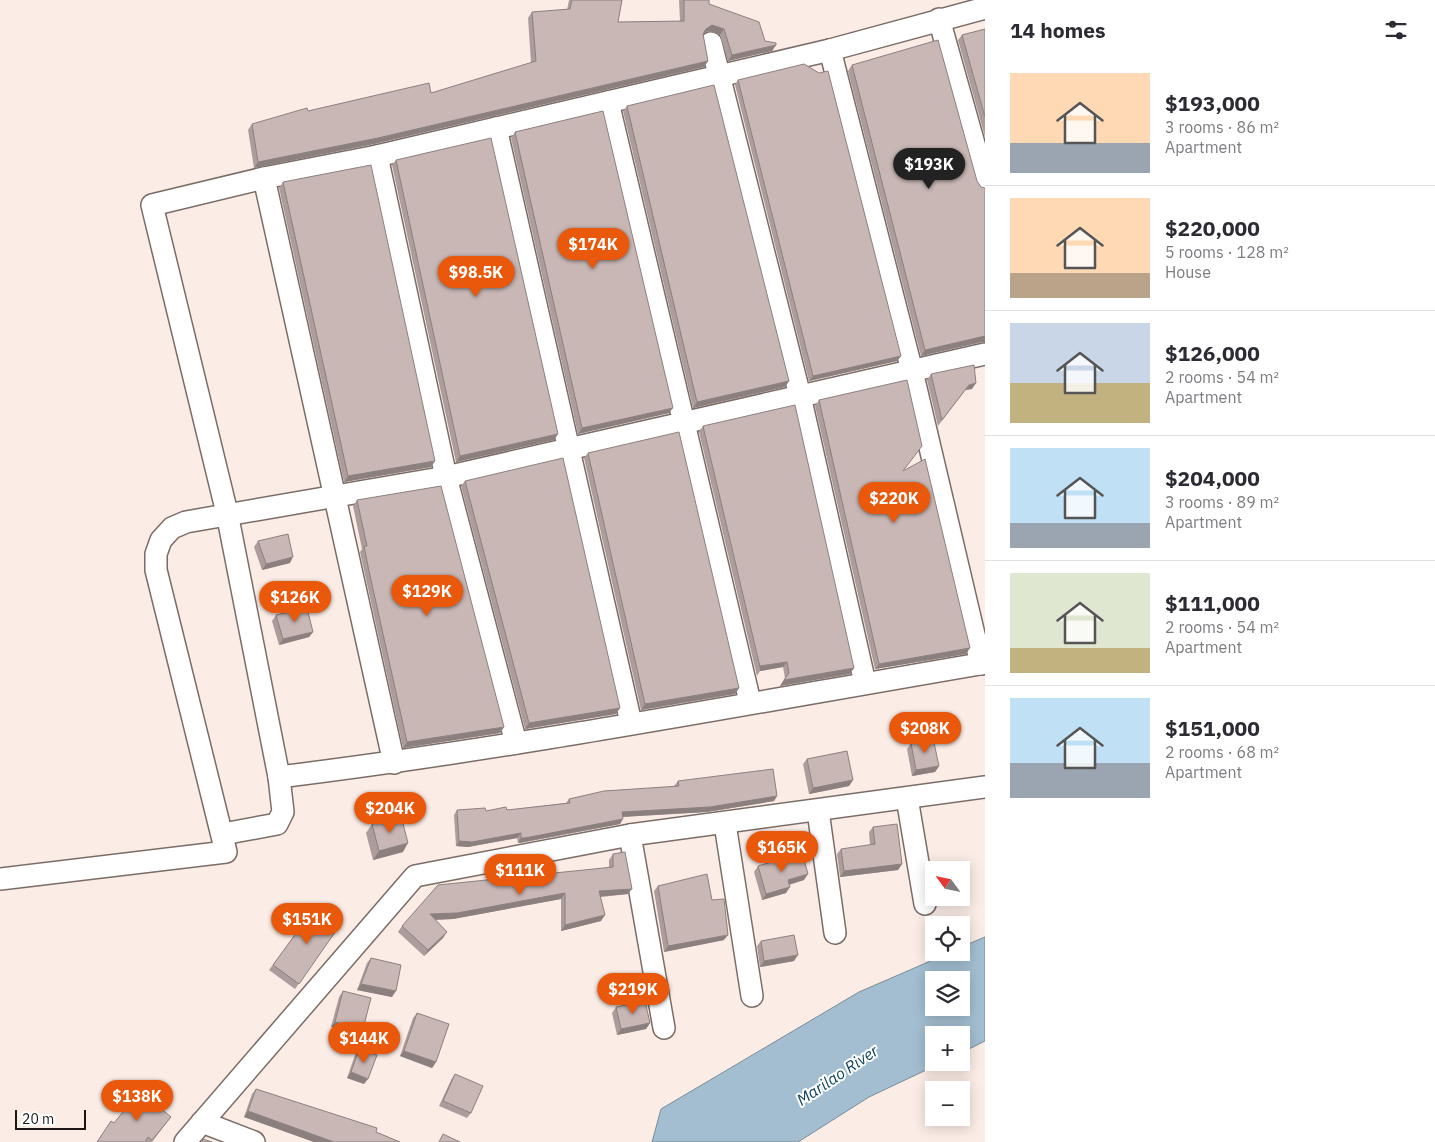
<!DOCTYPE html>
<meta charset="utf-8">
<style>
body{margin:0;font-family:"IBM Plex Sans",sans-serif;background:#f7f7f7;color:#2b2b33;height:100vh;display:flex;flex-direction:column;font-size:19px;white-space:nowrap}
*{box-sizing:border-box;margin:0}
p{font-size:16px;color:#7c7c81}
.icon{flex:none;width:28px;height:28px;fill:none;stroke:currentColor;stroke-width:2;stroke-linecap:round;stroke-linejoin:round}
.map{position:relative;flex:1;overflow:hidden}
.sheet{display:flex;flex-direction:column;background:#fff;width:450px}
.sheet>*{flex:none}
.needle{width:32px;rotate:303deg}
.fabs{position:absolute;left:925px;top:861px;display:grid;gap:10px}
.fabs a{display:grid;place-items:center;width:45px;height:45px;border-radius:0px;background:#fff;box-shadow:0 2px 12px #0003;font-size:25px}
.scale{position:absolute;left:15px;bottom:12px;width:71px;box-sizing:border-box;padding-left:5px;border:2px solid #1c1614;border-top:0;font-size:14px;line-height:18px;white-space:nowrap;color:#1c1614;-webkit-text-stroke:4px #fff;paint-order:stroke}
.price{position:absolute;translate:-50% -42px;padding:0 11px;border-radius:18px;background:#ea580c;color:#fff;font-size:16px;line-height:32px;filter:drop-shadow(0 1px 2px #0008)}
.price::after{content:'';position:absolute;left:50%;top:30px;width:15px;height:11px;margin-left:-8px;background:inherit;clip-path:polygon(0 0,100% 0,50% 100%)}
.price.on{background:#222;color:#fff}
ul{padding:0;list-style:none}
li{display:flex;align-items:center;gap:15px;height:125px;padding:0 25px}
li+li{border-top:1px solid #e1e1e2}
li span{display:grid;place-items:center;flex:none;width:140px;height:100px;border-radius:0px;color:#555}
li>.icon{margin-inline-start:auto}
span .icon{width:60px;height:60px;fill:#fffc;stroke-width:1}
li b{font-size:21px}
h2{display:flex;justify-content:space-between;align-items:center;height:60px;padding:0 25px;font-size:21px}
main{display:flex;flex:1;min-height:0}
.map>svg:first-child{display:block}
</style>
<main>
<div class="map">
<svg width="985" height="1142" viewBox="0 0 985 1142">
<rect width="100%" height="100%" fill="#fcece6"/>
<path fill="#a2bed0" stroke="#7a8c98" fill-rule="evenodd" d="M985,937V1041L961,1053V1035H934V1062L941,1063L869,1097L798,1142H652L661,1109L859,992L949,953L961,952V947ZM934,980H961V1008H934Z"/>
<g fill="none" stroke-linecap="round" stroke-linejoin="round">
<defs>
<g id="minor">
<polyline points="939,19 985,183"/>
<polyline points="711,43 800,396 865,683"/>
<polyline points="830,50 912,371 981,664"/>
<polyline points="608,102 750,702"/>
<polyline points="496,128 631,723"/>
<polyline points="377,156 446,477 516,743"/>
<polyline points="264,178 394,763"/>
<polyline points="279,777 227,513 152,205 264,178 377,156 719,76 830,50 985,8"/>
<polyline points="907,798 925,904"/>
<polyline points="818,811 835,933"/>
<polyline points="725,824 752,996"/>
<path d="M223,834L277,824L283,812L279,777C515,748 750,703 985,663"/>
<polyline points="630,835 664,1028"/>
<polyline points="0,879 226,852 156,570 156,554 161,540 172,528 186,522 446,477 985,354"/>
<polyline points="202,1122 254,1142"/>
<polyline points="185,1142 415,876 630,835 985,787"/>
</g>
</defs>
<use href="#minor" stroke="#7a6c67" stroke-width="24"/>
<use href="#minor" stroke="#fff" stroke-width="21"/>
</g>
<g fill="#ac9d9c">
<polygon points="569,0 622,0 618,22 680,21 679,0 709,0 709,4 765,41 776,45 772,51 728,61 720,35 708,31 703,34 708,61 704,67 374,144 254,168 248,130 252,124 308,111 431,93 531,63 528,18 532,12 567,10"/>
<polygon points="985,29 985,137 958,40 962,35"/>
<polygon points="852,65 982,342 921,356 848,71"/>
<polygon points="738,80 901,356 897,361 809,381 735,85"/>
<polygon points="627,106 789,381 785,387 693,408 623,111"/>
<polygon points="515,132 669,413 578,434 511,138"/>
<polygon points="396,160 554,440 456,462 392,165"/>
<polygon points="283,182 431,467 344,482 279,188"/>
<polygon points="931,374 972,389 965,390 938,426 927,380"/>
<polygon points="819,400 903,471 966,654 875,669 815,406"/>
<polygon points="703,426 850,674 780,686 785,678 783,667 760,671 757,676 699,432"/>
<polygon points="588,453 739,688 735,694 641,710 584,458"/>
<polygon points="465,481 616,714 525,729 461,486"/>
<polygon points="357,500 500,733 403,748 360,552 362,549 353,506"/>
<polygon points="258,541 290,563 262,570 254,547"/>
<polygon points="276,615 313,632 309,637 279,645 272,621"/>
<polygon points="911,743 939,766 935,772 912,776 907,749"/>
<polygon points="807,759 853,780 849,786 809,794 803,764"/>
<polygon points="678,781 777,796 774,801 707,812 623,817 620,824 521,843 518,843 517,838 468,847 456,846 454,815 457,810 486,811 507,810 566,803 569,799 674,786"/>
<polygon points="372,824 403,852 373,860 366,833"/>
<polygon points="873,827 902,864 898,870 840,877 837,854 841,849 870,845 869,832"/>
<polygon points="613,854 628,894 601,897 601,921 561,931 561,899 453,919 435,920 443,938 424,956 398,932 402,926 609,867 609,860"/>
<polygon points="758,866 804,880 789,885 786,893 762,900 754,872"/>
<polygon points="658,886 712,900 724,940 664,952 654,891"/>
<polygon points="316,906 340,925 295,989 269,970"/>
<polygon points="761,941 794,961 760,967 757,946"/>
<polygon points="371,958 392,997 357,990 367,963"/>
<polygon points="343,991 359,1034 331,1027 339,997"/>
<polygon points="616,1007 650,1023 646,1029 617,1035 612,1013"/>
<polygon points="417,1013 436,1062 432,1068 400,1056 413,1018"/>
<polygon points="359,1049 364,1084 347,1078 355,1055"/>
<polygon points="455,1074 471,1113 467,1118 439,1106 451,1080"/>
<polygon points="256,1089 376,1132 400,1142 314,1142 244,1117 252,1094"/>
<polygon points="171,1117 152,1142 97,1142 114,1123"/>
</g>
<g fill="#8c807f">
<polygon points="712,25 724,29 720,35 708,31 702,34 706,29"/>
<polygon points="776,45 772,51 728,61 732,55"/>
<polygon points="708,61 704,67 374,144 254,168 258,162"/>
<polygon points="985,336 985,342 982,342 921,356 925,350"/>
<polygon points="901,356 897,361 809,381 813,376"/>
<polygon points="789,381 785,387 693,408 697,402"/>
<polygon points="976,383 972,389 965,390 938,426 969,385"/>
<polygon points="673,408 669,413 578,434 582,428"/>
<polygon points="558,434 554,440 456,462 460,456"/>
<polygon points="435,461 431,467 344,482 348,476"/>
<polygon points="293,557 290,563 262,570 266,564"/>
<polygon points="313,632 309,637 279,645 283,639"/>
<polygon points="970,648 966,654 875,669 879,664"/>
<polygon points="787,662 783,667 760,671 760,666"/>
<polygon points="854,668 850,674 780,686 784,680"/>
<polygon points="739,688 735,694 641,710 645,704"/>
<polygon points="620,708 616,714 525,729 529,723"/>
<polygon points="504,727 500,733 403,748 407,742"/>
<polygon points="939,766 935,772 912,776 916,770"/>
<polygon points="853,780 849,786 809,794 813,788"/>
<polygon points="777,796 774,801 707,812 619,817 622,812"/>
<polygon points="623,819 620,824 518,843 521,838"/>
<polygon points="521,833 517,838 468,847 456,846 459,841"/>
<polygon points="408,843 403,852 373,860 379,851"/>
<polygon points="902,864 898,870 840,877 844,871"/>
<polygon points="808,874 804,880 784,886 788,880"/>
<polygon points="790,887 786,893 762,900 766,894"/>
<polygon points="632,889 628,894 595,897 599,891"/>
<polygon points="565,893 561,899 453,919 426,920 430,914"/>
<polygon points="605,915 601,921 561,931 565,925"/>
<polygon points="447,932 443,938 424,956 428,950"/>
<polygon points="728,935 724,940 664,952 668,946"/>
<polygon points="798,955 794,961 760,967 764,961"/>
<polygon points="361,984 396,991 392,997 357,990"/>
<polygon points="335,1022 363,1029 359,1034 331,1027"/>
<polygon points="650,1023 646,1029 617,1035 621,1029"/>
<polygon points="404,1051 436,1062 432,1068 400,1056"/>
<polygon points="351,1072 368,1079 364,1084 347,1078"/>
<polygon points="248,1111 334,1142 314,1142 244,1117"/>
</g>
<g fill="#c8b7b5" stroke="#8c807f">
<polygon points="572,0 622,0 618,22 684,21 684,0 709,0 709,4 759,22 765,41 776,43 776,45 732,55 724,29 712,25 706,29 703,34 708,61 378,138 258,162 252,124 307,108 308,111 429,83 431,93 536,61 532,12 570,9"/>
<polygon points="985,29 985,117 962,35"/>
<polygon points="938,40 977,181 981,187 985,188 985,336 925,350 852,65"/>
<polygon points="804,64 819,73 828,71 901,356 813,376 738,80"/>
<polygon points="714,85 789,381 697,402 627,106"/>
<polygon points="603,111 673,408 582,428 515,132"/>
<polygon points="491,138 558,434 460,456 396,160"/>
<polygon points="371,165 435,461 348,476 283,182"/>
<polygon points="974,365 976,383 969,385 942,420 931,374"/>
<polygon points="907,380 922,446 903,471 925,459 970,648 879,664 819,400"/>
<polygon points="795,405 854,668 784,680 789,673 787,662 760,666 761,671 703,426"/>
<polygon points="679,432 739,688 645,704 588,453"/>
<polygon points="563,458 620,708 529,723 465,481"/>
<polygon points="441,486 504,727 407,742 369,571 364,546 367,546 357,500"/>
<polygon points="288,534 293,557 266,564 258,541"/>
<polygon points="307,608 313,632 283,639 276,615"/>
<polygon points="933,738 939,766 916,770 911,743"/>
<polygon points="847,751 853,780 813,788 807,759"/>
<polygon points="773,769 777,796 710,807 622,812 623,819 525,838 521,838 521,833 472,842 459,841 457,810 485,808 486,811 506,807 507,810 570,803 569,799 604,791 679,786 678,781"/>
<polygon points="401,816 408,843 379,851 372,824"/>
<polygon points="897,824 902,864 844,871 841,849 875,844 873,827"/>
<polygon points="625,852 632,889 599,891 605,915 565,925 565,893 457,913 430,914 447,932 428,950 402,926 438,885 613,867 613,854"/>
<polygon points="802,853 808,874 788,880 790,887 766,894 758,866"/>
<polygon points="707,874 712,900 724,899 728,935 668,946 658,886"/>
<polygon points="316,906 340,925 299,984 273,965"/>
<polygon points="794,935 798,955 764,961 761,941"/>
<polygon points="371,958 401,965 396,991 361,984"/>
<polygon points="343,991 371,998 363,1029 335,1022"/>
<polygon points="645,1001 650,1023 621,1029 616,1007"/>
<polygon points="417,1013 449,1024 436,1062 404,1051"/>
<polygon points="359,1049 377,1055 368,1079 351,1072"/>
<polygon points="455,1074 483,1086 471,1113 443,1101"/>
<polygon points="256,1089 377,1128 376,1132 400,1142 334,1142 248,1111"/>
<polygon points="140,1091 171,1117 152,1140 148,1137 145,1142 97,1142 111,1121 114,1123"/>
<polygon points="443,1134 460,1142 439,1142"/>
<polygon points="203,1139 212,1142 202,1142"/>
</g>
<g text-anchor="middle" stroke-width="4" stroke-linejoin="round" paint-order="stroke">
<g font-size="16" font-style="italic" fill="#0a3f5a" stroke="#fff">
<text transform="translate(837 1075) rotate(-34)" y="6">Marilao River</text>
</g>
</g>
</svg>
<div class="fabs">
<a><svg class="needle" viewBox="-14 -14 28 28"><path d="M0-13l5 13h-10z" fill="#e53935"/><path d="M0 13l5-13h-10z" fill="#7c7c81"/></svg></a>
<a><svg class="icon" aria-label="locate" viewBox="0 0 24 24"><circle cx="12" cy="12" r="6"/><path d="M12 2v4M12 18v4M2 12h4M18 12h4"/></svg></a>
<a><svg class="icon" aria-label="layers" viewBox="0 0 24 24"><path d="M12 4l9 5-9 5-9-5zM3 14l9 5 9-5"/></svg></a>
<a>+</a>
<a>−</a>
</div>
<div class="scale">20 m</div>
<b class="price on" style="left:929px;top:190px">$193K</b>
<b class="price" style="left:593px;top:270px">$174K</b>
<b class="price" style="left:476px;top:298px">$98.5K</b>
<b class="price" style="left:894px;top:524px">$220K</b>
<b class="price" style="left:427px;top:617px">$129K</b>
<b class="price" style="left:295px;top:623px">$126K</b>
<b class="price" style="left:925px;top:754px">$208K</b>
<b class="price" style="left:390px;top:834px">$204K</b>
<b class="price" style="left:782px;top:873px">$165K</b>
<b class="price" style="left:520px;top:896px">$111K</b>
<b class="price" style="left:307px;top:945px">$151K</b>
<b class="price" style="left:633px;top:1015px">$219K</b>
<b class="price" style="left:364px;top:1064px">$144K</b>
<b class="price" style="left:137px;top:1122px">$138K</b>
</div>
<section class="sheet">
<h2>14 homes<svg class="icon" aria-label="filters" viewBox="0 0 24 24"><path d="M4 7h16M4 17h16"/><circle cx="9" cy="7" r="2"/><circle cx="15" cy="17" r="2"/></svg></h2>
<ul>
<li><span style="background:linear-gradient(#ffd9b3 70%,#9aa5b1 0)"><svg class="icon" aria-label="home" viewBox="0 0 24 24"><path d="M3 11l9-7 9 7M6 9v11h12V9"/></svg></span><div><b>$193,000</b><p>3 rooms · 86 m²</p><p>Apartment</p></div></li>
<li><span style="background:linear-gradient(#ffd9b3 75%,#b9a48a 0)"><svg class="icon" aria-label="home" viewBox="0 0 24 24"><path d="M3 11l9-7 9 7M6 9v11h12V9"/></svg></span><div><b>$220,000</b><p>5 rooms · 128 m²</p><p>House</p></div></li>
<li><span style="background:linear-gradient(#c9d6e8 60%,#c2b280 0)"><svg class="icon" aria-label="home" viewBox="0 0 24 24"><path d="M3 11l9-7 9 7M6 9v11h12V9"/></svg></span><div><b>$126,000</b><p>2 rooms · 54 m²</p><p>Apartment</p></div></li>
<li><span style="background:linear-gradient(#bfe0f5 75%,#9aa5b1 0)"><svg class="icon" aria-label="home" viewBox="0 0 24 24"><path d="M3 11l9-7 9 7M6 9v11h12V9"/></svg></span><div><b>$204,000</b><p>3 rooms · 89 m²</p><p>Apartment</p></div></li>
<li><span style="background:linear-gradient(#dfe7d0 75%,#c2b280 0)"><svg class="icon" aria-label="home" viewBox="0 0 24 24"><path d="M3 11l9-7 9 7M6 9v11h12V9"/></svg></span><div><b>$111,000</b><p>2 rooms · 54 m²</p><p>Apartment</p></div></li>
<li><span style="background:linear-gradient(#bfe0f5 65%,#9aa5b1 0)"><svg class="icon" aria-label="home" viewBox="0 0 24 24"><path d="M3 11l9-7 9 7M6 9v11h12V9"/></svg></span><div><b>$151,000</b><p>2 rooms · 68 m²</p><p>Apartment</p></div></li>
</ul>
</section>
</main>
